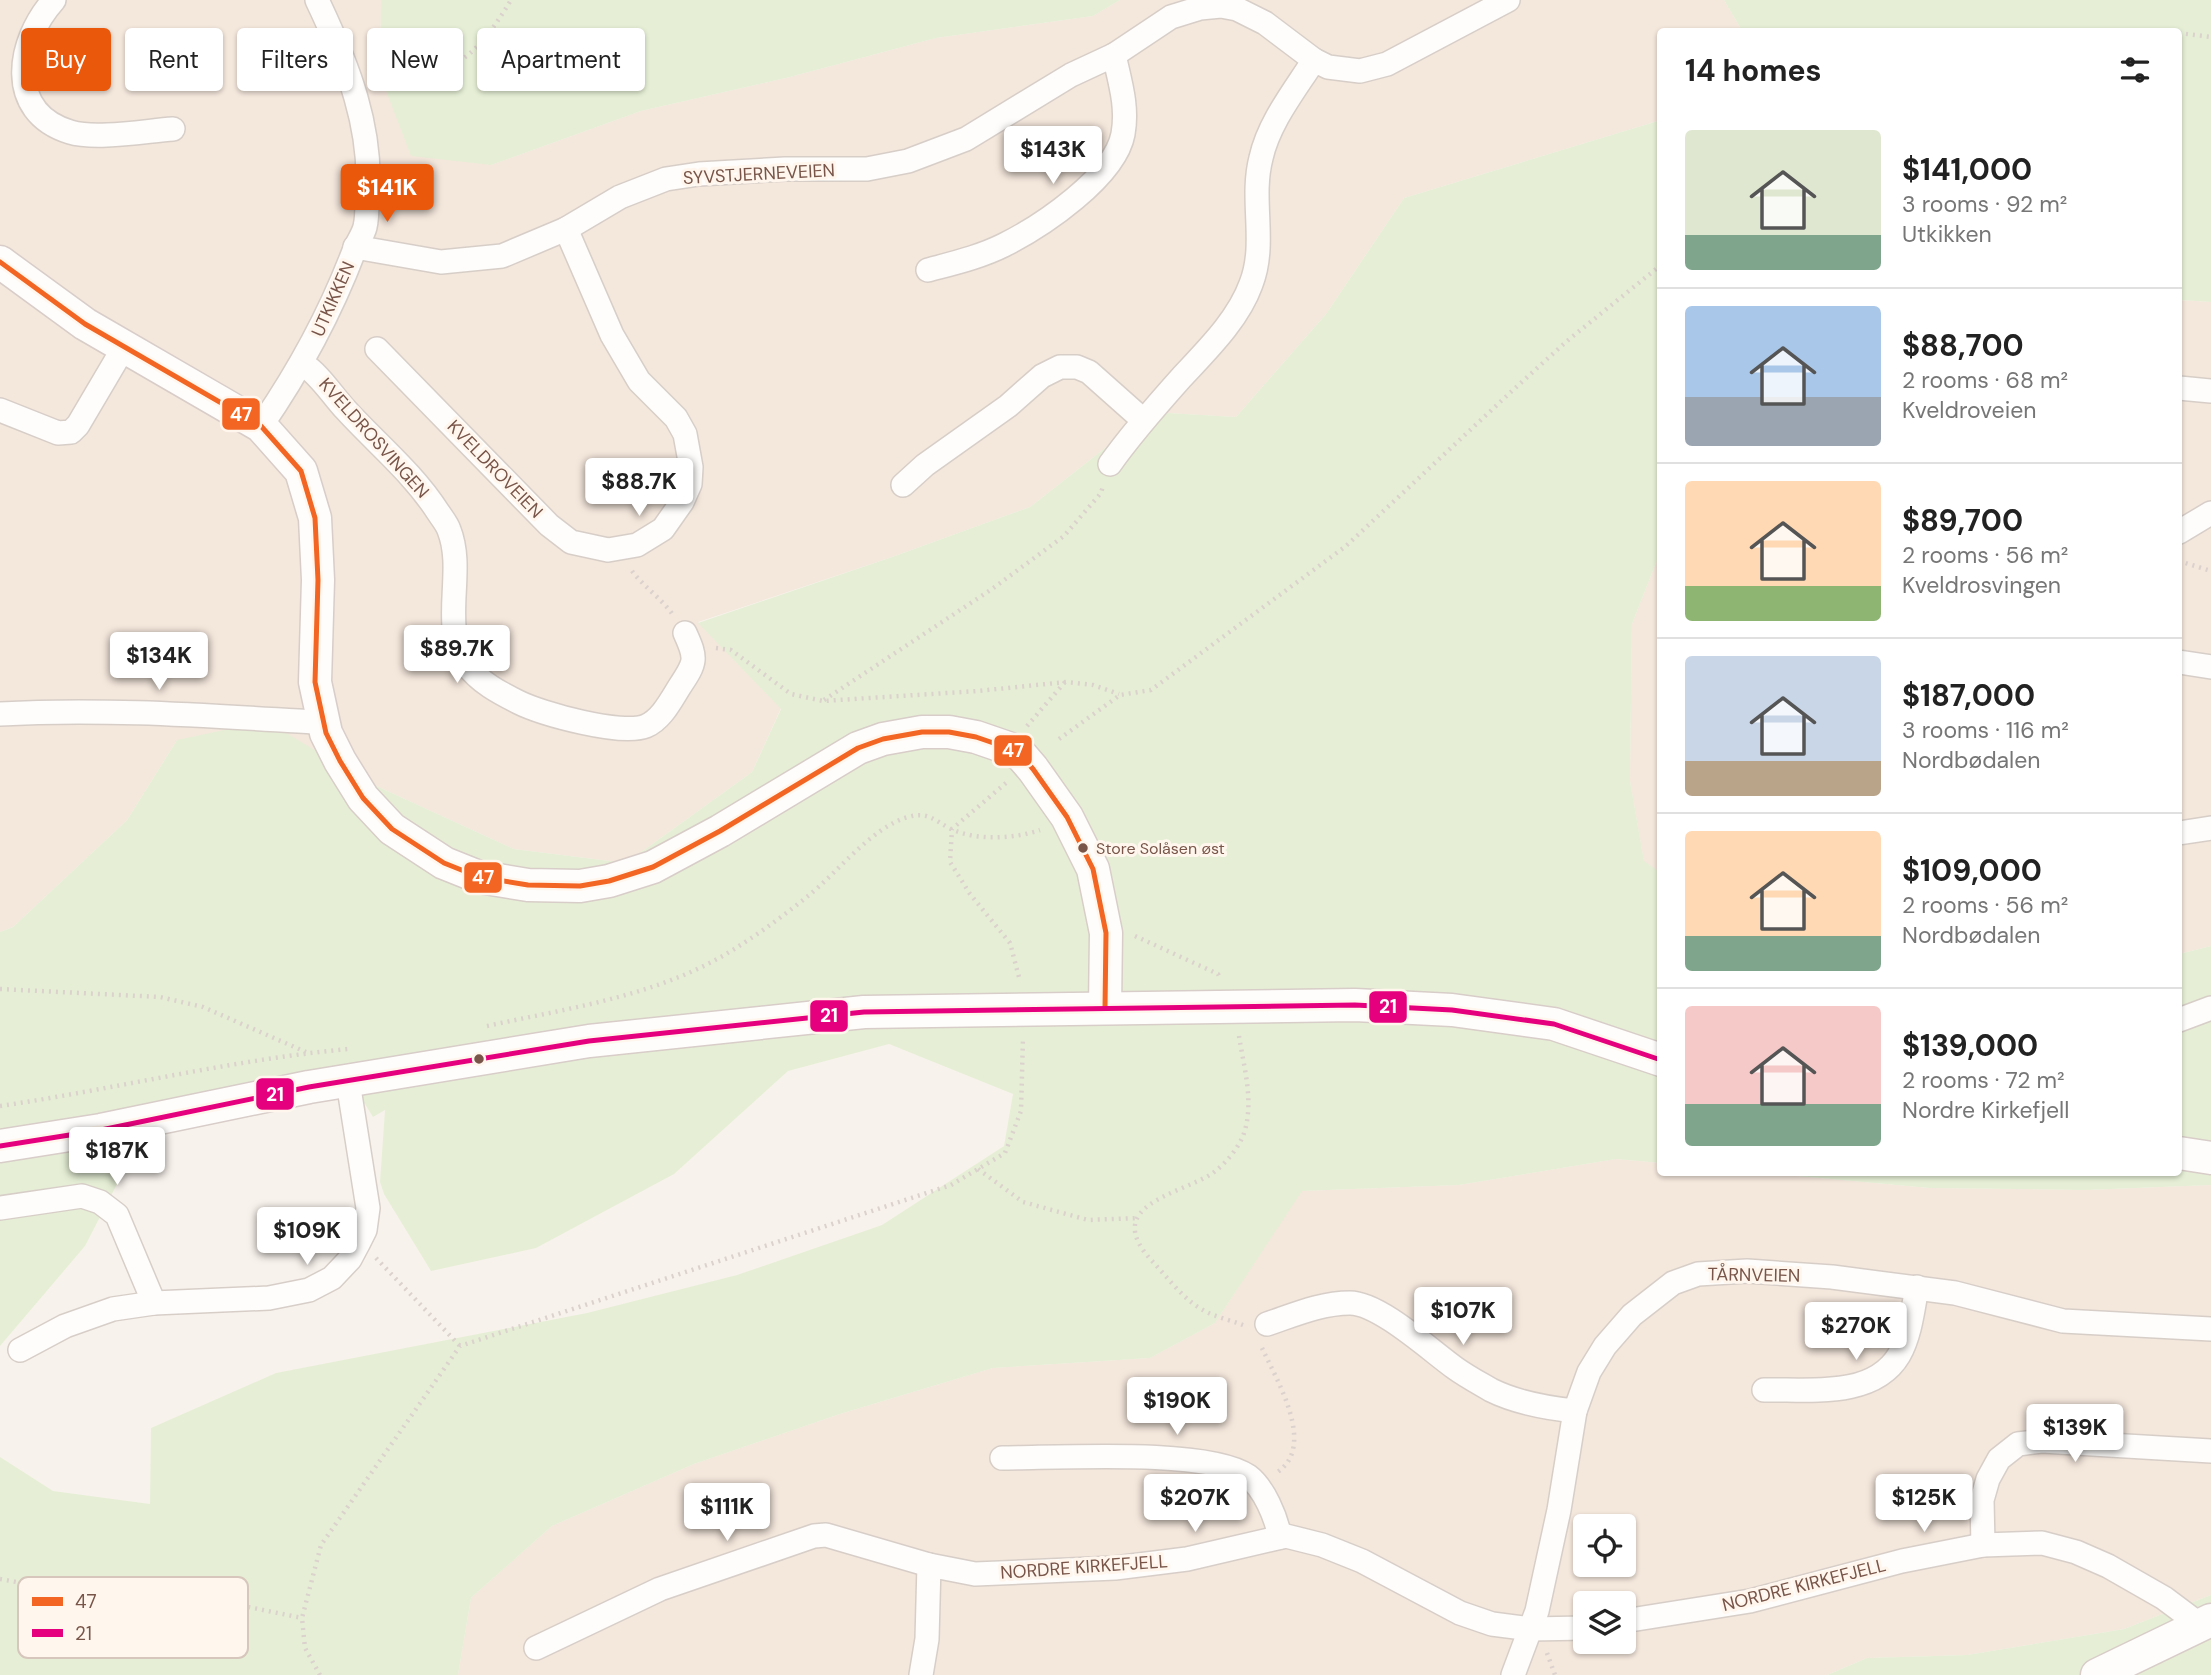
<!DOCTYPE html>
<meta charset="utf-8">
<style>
body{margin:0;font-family:"DM Sans",sans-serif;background:#f6f6f6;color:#222;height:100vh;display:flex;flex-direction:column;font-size:26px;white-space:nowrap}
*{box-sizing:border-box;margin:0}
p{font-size:23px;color:#767676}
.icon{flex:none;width:38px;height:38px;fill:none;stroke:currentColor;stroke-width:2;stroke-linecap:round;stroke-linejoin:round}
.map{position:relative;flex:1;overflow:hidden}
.side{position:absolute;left:1657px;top:28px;width:525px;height:1148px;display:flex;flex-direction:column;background:#fff;border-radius:7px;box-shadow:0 2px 5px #0004}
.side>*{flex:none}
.guide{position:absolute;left:21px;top:28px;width:665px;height:63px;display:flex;gap:14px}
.fabs{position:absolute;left:1573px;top:1514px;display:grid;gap:14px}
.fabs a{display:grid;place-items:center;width:63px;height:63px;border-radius:7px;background:#fff;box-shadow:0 2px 5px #0004;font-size:35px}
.price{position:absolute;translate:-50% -60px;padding:0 16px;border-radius:7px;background:#fff;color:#222;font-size:23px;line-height:46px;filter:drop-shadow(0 2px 4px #0008)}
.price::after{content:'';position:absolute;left:50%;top:42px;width:21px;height:16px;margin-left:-10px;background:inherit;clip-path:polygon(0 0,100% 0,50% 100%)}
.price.current{background:#ea580c;color:#fff}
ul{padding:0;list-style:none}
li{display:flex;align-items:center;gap:21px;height:175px;padding:0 28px}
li+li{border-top:2px solid #e0e0e0}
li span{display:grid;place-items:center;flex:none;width:196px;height:140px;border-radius:7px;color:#555}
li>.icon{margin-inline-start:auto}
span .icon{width:84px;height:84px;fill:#fffc;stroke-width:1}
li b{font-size:30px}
h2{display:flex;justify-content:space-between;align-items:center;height:84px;padding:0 28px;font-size:30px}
.chip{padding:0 24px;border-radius:7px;background:#fff;box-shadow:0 2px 5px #0004;font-size:24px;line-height:63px}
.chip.current{background:#ea580c;color:#fff}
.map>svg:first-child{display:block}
</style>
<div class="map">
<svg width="2211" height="1675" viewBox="0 0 2211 1675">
<rect width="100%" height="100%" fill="#f8f2ec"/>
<g fill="#f4e7dc" fill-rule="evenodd">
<polygon points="0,0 381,0 380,75 491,165 641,111 790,77 936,38 1093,16 1120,0 1724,0 1742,31 1661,32 1661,120 1404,198 1326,314 1236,417 1151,412 1030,507 892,557 698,622 781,708 752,772 626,863 514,849 370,783 177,740 127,820 13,927 0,932"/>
<polygon points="2179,300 2211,302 2211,946 2179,954"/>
<polygon points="1661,550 1661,873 1644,862 1630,781 1632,624"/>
<path d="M1616,1159L1661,1163V1172L1764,1173L1929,1188L2086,1190L2211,1185V1595L2124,1629L1967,1655L1867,1658L1827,1675H458L471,1598L552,1526L694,1464L840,1414L993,1368L1150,1358L1215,1323L1301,1191L1459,1185ZM1586,1526H1624V1564H1586ZM1586,1603H1624V1642H1586Z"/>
</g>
<g fill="#e6efd6">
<polygon points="381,0 1120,0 1093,16 936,38 790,77 641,111 491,165 411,156 380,75"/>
<polygon points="1724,0 2211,0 2211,302 2179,300 2179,32 1742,31"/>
<polygon points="1661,120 1661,550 1632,624 1630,781 1644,861 1661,873 1661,1163 1616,1159 1459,1185 1302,1191 1215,1323 1150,1358 993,1368 840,1414 694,1464 552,1526 471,1598 458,1675 0,1675 0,1457 53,1491 150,1504 151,1428 276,1373 587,1313 737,1275 882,1225 1004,1146 1013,1094 889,1044 788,1071 674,1174 536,1248 431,1271 384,1194 380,1182 385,1110 373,1117 353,1085 147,1126 85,1246 0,1346 0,932 13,927 127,820 177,740 266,721 370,783 514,849 626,863 752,772 781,709 698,623 892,557 1030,507 1151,412 1236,417 1326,314 1404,198"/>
<polygon points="2211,946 2211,1185 2086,1190 1929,1188 1764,1173 2179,1172 2179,954"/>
<polygon points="2211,1595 2211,1675 1827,1675 1867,1658 1967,1655 2124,1629"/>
</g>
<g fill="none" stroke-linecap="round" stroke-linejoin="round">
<defs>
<g id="street">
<path d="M54,0C17,41 5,112 70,132C96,140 145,131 173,129"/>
<polyline points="1314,60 1328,67 1360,71 1387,64 1508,0"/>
<path d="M355,247L441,262L502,256L566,229L620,197L666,179L699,174L785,169H867L908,161L966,139L1071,75L1114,55L1171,17L1200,8L1221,6L1237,9L1265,23L1314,60C1295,90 1269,122 1261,158C1250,200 1267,243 1251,284C1238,320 1207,350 1181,378C1156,406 1132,433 1110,464"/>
<path d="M928,270C954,263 980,257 1004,245C1042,226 1115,177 1123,134C1128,107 1120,82 1114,55"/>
<polyline points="377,349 549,525 571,542 608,550 637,545 663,529 682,502 690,484 691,467 685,434 676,418 639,381 612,335 566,229"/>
<path d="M303,364C320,375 332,395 346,410C377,444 413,473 438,512C442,518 447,524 449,530C466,573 439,625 467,665C479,682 500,693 518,702C542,714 622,736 646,726C662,719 671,700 680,686C696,662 697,659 685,633"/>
<polyline points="2179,388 2211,391"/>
<polyline points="0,410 58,433 71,432 78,425 124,347"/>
<path d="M261,426C299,371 330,314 354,251C357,243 363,235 365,227C367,219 367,209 367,200C374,130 347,63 317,0"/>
<polyline points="903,485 925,465 1008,406 1042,376 1060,367 1077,367 1089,372 1143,420"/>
<polyline points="2179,532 2211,513"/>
<polyline points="2179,662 2211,667"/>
<path d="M0,714C104,708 210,716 314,722L324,720"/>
<polyline points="2179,833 2211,828"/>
<polyline points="2179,1020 2211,1008"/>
<polyline points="0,1208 82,1196 100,1202 117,1215 154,1303"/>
<path d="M1267,1324C1294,1315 1321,1303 1350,1303C1379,1303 1430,1350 1455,1368C1466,1376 1479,1383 1491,1390C1517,1403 1547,1408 1575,1411"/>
<polyline points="20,1350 65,1326 113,1309 154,1303 269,1298 309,1290 332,1278 350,1259 358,1244 365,1230 368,1208 348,1082"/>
<path d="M1764,1390C1807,1389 1873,1399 1899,1355C1910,1336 1913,1309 1917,1287"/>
<path d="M1002,1458C1056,1458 1207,1448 1248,1476C1264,1488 1276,1517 1280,1537"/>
<polyline points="1983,1545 1982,1500 1988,1479 1999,1459 2018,1444 2042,1441 2211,1451"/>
<polyline points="1624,1621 1750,1601 1902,1561 1983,1545 2042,1543 2076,1552 2108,1566 2164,1598 2192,1619 2203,1625"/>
<polyline points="536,1648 660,1589 814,1536 826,1535 929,1565"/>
<polyline points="921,1675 927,1639 929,1565 975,1574 1115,1568 1187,1559 1286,1536 1322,1545 1362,1561 1460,1613 1492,1624 1530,1629 1586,1628"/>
<polyline points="1513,1675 1537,1611 1559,1510 1575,1411 1589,1372 1605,1346 1632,1315 1673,1283 1698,1274 1747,1271 1832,1277 1955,1293 2063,1321 2211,1329"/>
</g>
<g id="secondary">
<polyline points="0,262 85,324 261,426 301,471 315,518 318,580 315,682 326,733 340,761 363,798 392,829 444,863 479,877 528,885 580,886 609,881 653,867 720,831 858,748 883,739 922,732 949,732 976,737 1008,748 1021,755 1033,769 1067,817 1093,869 1106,933 1105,1008"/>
<polyline points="0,1146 101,1130 309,1087 589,1041 864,1012 1355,1005 1452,1010 1554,1024 1661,1060"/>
<polyline points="2179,1153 2211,1158"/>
<polyline points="2097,1675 2211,1620"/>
</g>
</defs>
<use href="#street" stroke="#d7cec8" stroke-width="26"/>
<use href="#secondary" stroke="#d8cdc8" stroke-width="35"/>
<g stroke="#dbd1cd" stroke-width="4.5" stroke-dasharray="2 5" stroke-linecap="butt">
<polyline points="2179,33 2211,37"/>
<path d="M371,71C444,87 475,60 511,0"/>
<polyline points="2179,561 2211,571"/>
<path d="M632,571C644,587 662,599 673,615"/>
<polyline points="716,648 731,650 791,694 823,701 978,691 1066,682 1093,685 1119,694"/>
<polyline points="824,700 992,589 1064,536 1101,493 1103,486"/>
<polyline points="1027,726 1065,682"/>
<polyline points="1059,739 1120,695 1151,690 1346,546 1513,390 1567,341 1661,265"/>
<polyline points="1006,783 952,829 950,862 970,894 1010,943 1020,981"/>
<polyline points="1135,936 1218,974 1220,978"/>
<polyline points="0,989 160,997 203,1007 306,1052"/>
<path d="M487,1026C574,1007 664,995 739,946C763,931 787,913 808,896C837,873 872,827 908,817C928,811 935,821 951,829C977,841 1014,839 1040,830"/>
<path d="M1239,1036C1244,1068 1255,1104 1243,1136C1237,1150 1225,1164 1213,1173C1179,1195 1099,1205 1153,1262C1168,1278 1184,1300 1203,1310C1215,1317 1230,1320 1243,1325"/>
<path d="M0,1106C116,1089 230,1060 348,1049"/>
<polyline points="978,1169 1023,1202 1088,1220 1138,1218"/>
<polyline points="376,1258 460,1346"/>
<path d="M1262,1348C1276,1379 1318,1447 1276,1473"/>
<polyline points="0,1579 72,1592 141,1585 302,1618"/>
<polyline points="1547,1653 1555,1675"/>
<polyline points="320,1675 305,1648 302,1618 321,1545 460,1346 951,1185 1005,1153 1021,1111 1023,1038"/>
</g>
<use href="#street" stroke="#fefdfc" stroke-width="23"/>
<use href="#secondary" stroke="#fefdfc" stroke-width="32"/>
<defs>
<polyline id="bus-1" points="0,262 85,324 261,426 301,471 315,518 318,580 315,682 326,733 340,761 363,798 392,829 444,863 479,877 528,885 580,886 609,881 653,867 720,831 858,748 883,739 922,732 949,732 976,737 1008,748 1021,755 1033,769 1067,817 1093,869 1106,933 1105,1008"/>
<polyline id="bus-2" points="0,1146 101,1130 309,1087 589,1041 864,1012 1355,1005 1452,1010 1554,1024 1661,1060"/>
</defs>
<use href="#bus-1" stroke="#fff7ee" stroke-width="10"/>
<use href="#bus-2" stroke="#fff7ee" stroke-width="10"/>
<use href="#bus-1" stroke="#f26522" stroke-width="5"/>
<use href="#bus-2" stroke="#e5007d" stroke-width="5"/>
</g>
<g fill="#795549" stroke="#fff7ee" stroke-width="2.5">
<circle cx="1083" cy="848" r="6"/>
<circle cx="479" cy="1059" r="6"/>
</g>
<g text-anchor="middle" stroke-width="6" stroke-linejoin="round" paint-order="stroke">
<g font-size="16" fill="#795549" stroke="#fff7ee" text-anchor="start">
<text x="1096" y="854">Store Solåsen øst</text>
</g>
<g font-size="18" fill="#795549" stroke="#fff7ee">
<text transform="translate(759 174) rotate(-3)" y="6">SYVSTJERNEVEIEN</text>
<text transform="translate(333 299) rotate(-66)" y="6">UTKIKKEN</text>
<text transform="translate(374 438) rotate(48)" y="6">KVELDROSVINGEN</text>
<text transform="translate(495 469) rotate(46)" y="6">KVELDROVEIEN</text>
<text transform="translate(1754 1275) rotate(1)" y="6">TÅRNVEIEN</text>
<text transform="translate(1084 1567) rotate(-4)" y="6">NORDRE KIRKEFJELL</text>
<text transform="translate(1804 1585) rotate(-14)" y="6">NORDRE KIRKEFJELL</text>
</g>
</g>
<rect x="18" y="1577" width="230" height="81" rx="10" fill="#fff7ee" stroke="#d7c6bc" stroke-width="2"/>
<rect x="32" y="1597" width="31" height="9" fill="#f26522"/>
<rect x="32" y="1629" width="31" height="8" fill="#e5007d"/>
<g font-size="19" fill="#795549">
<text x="75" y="1608">47</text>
<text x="75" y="1640">21</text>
</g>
<g stroke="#fff7ee" stroke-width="2.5">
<rect x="221" y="397" width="40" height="34" rx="7" fill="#f26522"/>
<rect x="993" y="734" width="40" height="33" rx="7" fill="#f26522"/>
<rect x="463" y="861" width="40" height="33" rx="7" fill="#f26522"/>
<rect x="1368" y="990" width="40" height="34" rx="7" fill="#e5007d"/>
<rect x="809" y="999" width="40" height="34" rx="7" fill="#e5007d"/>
<rect x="255" y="1077" width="40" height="34" rx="7" fill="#e5007d"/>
</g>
<g font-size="19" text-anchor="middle" font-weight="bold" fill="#fff">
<text x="241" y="421">47</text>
<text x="1013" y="757">47</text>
<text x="483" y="884">47</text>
<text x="1388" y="1013">21</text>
<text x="829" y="1022">21</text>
<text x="275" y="1101">21</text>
</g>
</svg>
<div class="fabs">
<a><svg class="icon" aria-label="locate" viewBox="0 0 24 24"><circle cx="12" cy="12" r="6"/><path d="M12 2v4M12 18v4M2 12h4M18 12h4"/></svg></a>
<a><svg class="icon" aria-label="layers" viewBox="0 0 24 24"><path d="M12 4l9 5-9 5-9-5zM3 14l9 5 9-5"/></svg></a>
</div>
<b class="price" style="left:1053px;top:186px">$143K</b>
<b class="price current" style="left:387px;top:224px">$141K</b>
<b class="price" style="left:639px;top:518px">$88.7K</b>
<b class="price" style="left:457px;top:685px">$89.7K</b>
<b class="price" style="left:159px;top:692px">$134K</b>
<b class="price" style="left:117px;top:1187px">$187K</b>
<b class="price" style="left:307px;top:1267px">$109K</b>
<b class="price" style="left:1463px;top:1347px">$107K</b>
<b class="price" style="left:1856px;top:1362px">$270K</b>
<b class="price" style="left:1177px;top:1437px">$190K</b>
<b class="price" style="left:2075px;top:1464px">$139K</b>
<b class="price" style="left:1195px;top:1534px">$207K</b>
<b class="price" style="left:1924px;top:1534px">$125K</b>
<b class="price" style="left:727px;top:1543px">$111K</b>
<div class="guide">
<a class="chip current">Buy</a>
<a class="chip">Rent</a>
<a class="chip">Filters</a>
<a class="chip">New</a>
<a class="chip">Apartment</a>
</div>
<section class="side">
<h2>14 homes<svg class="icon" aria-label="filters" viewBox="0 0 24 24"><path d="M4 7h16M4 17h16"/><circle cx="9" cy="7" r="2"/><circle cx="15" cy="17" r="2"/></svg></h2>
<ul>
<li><span style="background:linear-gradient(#dfe7d0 75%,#7fa58c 0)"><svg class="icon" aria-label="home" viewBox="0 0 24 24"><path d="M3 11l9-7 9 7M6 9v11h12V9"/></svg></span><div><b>$141,000</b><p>3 rooms · 92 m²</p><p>Utkikken</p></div></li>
<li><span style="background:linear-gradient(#a9c7e8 65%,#9aa5b1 0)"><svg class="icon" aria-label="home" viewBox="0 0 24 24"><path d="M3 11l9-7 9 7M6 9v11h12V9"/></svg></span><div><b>$88,700</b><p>2 rooms · 68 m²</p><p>Kveldroveien</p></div></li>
<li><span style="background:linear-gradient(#ffd9b3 75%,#8fb573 0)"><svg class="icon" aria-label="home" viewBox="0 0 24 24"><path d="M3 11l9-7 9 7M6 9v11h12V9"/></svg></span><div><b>$89,700</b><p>2 rooms · 56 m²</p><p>Kveldrosvingen</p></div></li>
<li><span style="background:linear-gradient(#c9d6e8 75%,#b9a48a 0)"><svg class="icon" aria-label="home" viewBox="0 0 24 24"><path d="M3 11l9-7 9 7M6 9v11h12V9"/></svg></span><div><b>$187,000</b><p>3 rooms · 116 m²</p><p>Nordbødalen</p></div></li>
<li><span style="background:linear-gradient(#ffd9b3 75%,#7fa58c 0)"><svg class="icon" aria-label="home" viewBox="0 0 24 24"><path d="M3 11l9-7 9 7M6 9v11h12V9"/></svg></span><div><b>$109,000</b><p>2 rooms · 56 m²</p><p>Nordbødalen</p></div></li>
<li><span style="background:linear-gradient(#f6c9c9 70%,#7fa58c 0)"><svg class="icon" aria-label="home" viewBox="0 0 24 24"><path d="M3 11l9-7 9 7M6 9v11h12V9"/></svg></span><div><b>$139,000</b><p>2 rooms · 72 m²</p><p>Nordre Kirkefjell</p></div></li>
</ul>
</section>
</div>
